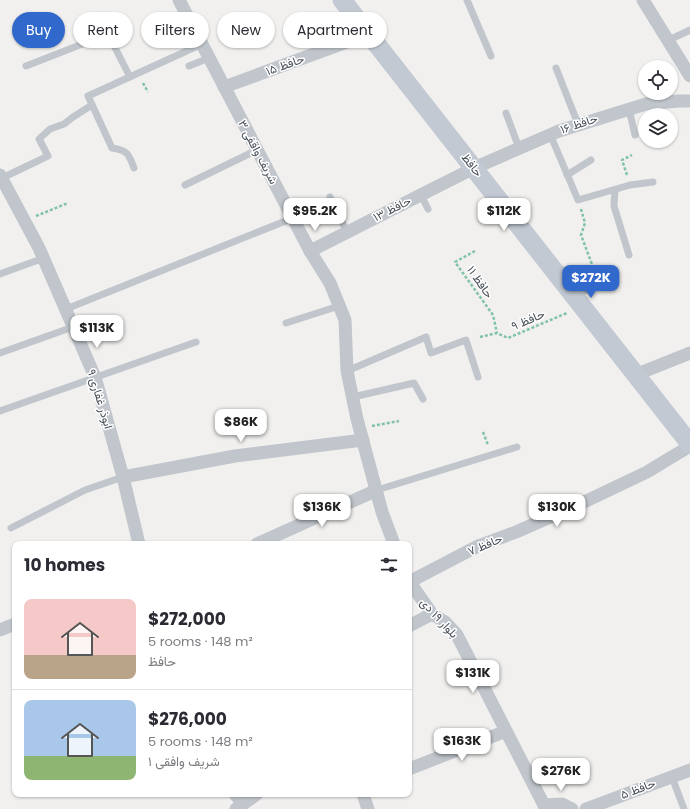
<!DOCTYPE html>
<meta charset="utf-8">
<style>
body{margin:0;font-family:Poppins,Vazirmatn,sans-serif;background:#f7f7f7;color:#2b2b33;height:100vh;display:flex;flex-direction:column;font-size:15px;white-space:nowrap}
*{box-sizing:border-box;margin:0}
p{font-size:13px;color:#7c7c81}
.icon{flex:none;width:22px;height:22px;fill:none;stroke:currentColor;stroke-width:2;stroke-linecap:round;stroke-linejoin:round}
.map{position:relative;flex:1;overflow:hidden}
.drawer{position:absolute;left:12px;top:541px;width:400px;height:256px;display:flex;flex-direction:column;background:#fff;border-radius:8px;box-shadow:0 1px 3px #0004}
.drawer>*{flex:none}
.guide{position:absolute;left:12px;top:12px;width:400px;height:36px;display:flex;gap:8px}
.buttons{position:absolute;left:638px;top:60px;display:grid;gap:8px}
.buttons a{display:grid;place-items:center;width:40px;height:40px;border-radius:50%;background:#fff;box-shadow:0 1px 3px #0004;font-size:20px}
.price{position:absolute;translate:-50% -34px;padding:0 9px;border-radius:8px;background:#fff;color:#222;font-size:13px;line-height:26px;filter:drop-shadow(0 1px 2px #0008)}
.price::after{content:'';position:absolute;left:50%;top:24px;width:12px;height:9px;margin-left:-6px;background:inherit;clip-path:polygon(0 0,100% 0,50% 100%)}
.price.on{background:#3068cb;color:#fff}
ul{padding:0;list-style:none}
li{display:flex;align-items:center;gap:12px;height:100px;padding:0 12px}
li+li{border-top:1px solid #e1e1e2}
li span{display:grid;place-items:center;flex:none;width:112px;height:80px;border-radius:8px;color:#555}
li>.icon{margin-inline-start:auto}
span .icon{width:48px;height:48px;fill:#fffc;stroke-width:1}
li b{font-size:17px}
h2{display:flex;justify-content:space-between;align-items:center;height:48px;padding:0 12px;font-size:17px}
.tag{padding:0 14px;border-radius:18px;background:#fff;box-shadow:0 1px 3px #0004;font-size:14px;line-height:36px}
.tag.on{background:#3068cb;color:#fff}
.map>svg:first-child{display:block}
</style>
<div class="map">
<svg width="690" height="809" viewBox="0 0 690 809">
<rect width="100%" height="100%" fill="#f1f0ef"/>
<g fill="none" stroke-linecap="round" stroke-linejoin="round">
<g stroke="#80c3a7" stroke-width="2.5" stroke-dasharray="3 2" stroke-linecap="butt">
<polyline points="143,83 148,92"/>
<polyline points="627,175 622,160 632,155"/>
<polyline points="581,209 585,223 581,235 593,267 590,268"/>
<polyline points="36,216 68,203"/>
<polyline points="475,251 455,262 493,315 497,333"/>
<polyline points="480,337 497,333 508,338 567,313"/>
<polyline points="372,426 399,421"/>
<polyline points="483,432 488,445"/>
</g>
<g stroke="#c0c6cc" stroke-width="7">
<polyline points="467,0 491,56"/>
<polyline points="669,40 690,30"/>
<polyline points="26,66 108,34 130,77"/>
<polyline points="189,66 209,58"/>
<polyline points="556,68 578,124"/>
<polyline points="629,109 635,135"/>
<polyline points="506,113 519,148"/>
<polyline points="550,134 578,200 630,185 653,182"/>
<path d="M134,168C129,154 127,150 112,148L88,96L202,44"/>
<polyline points="567,175 591,160"/>
<polyline points="2,178 48,156 39,139 50,129 64,124 73,117 92,105"/>
<polyline points="185,185 257,150"/>
<polyline points="615,190 614,206 629,255"/>
<polyline points="421,195 428,209"/>
<polyline points="330,197 347,232"/>
<polyline points="0,274 44,258"/>
<polyline points="66,309 293,218"/>
<polyline points="286,323 339,306"/>
<polyline points="0,353 73,327"/>
<polyline points="347,371 426,337 431,353 466,340 478,377"/>
<polyline points="353,397 414,383 423,399"/>
<polyline points="0,411 196,342"/>
<polyline points="377,490 517,447"/>
<polyline points="11,528 85,490 123,477"/>
<polyline points="672,777 684,809"/>
</g>
<g stroke="#c0c6cc" stroke-width="13">
<polyline points="179,0 310,251 330,283 345,320 347,371 357,419 382,512 394,544"/>
<polyline points="643,0 690,76"/>
<polyline points="224,87 369,34"/>
<polyline points="0,175 39,248 95,377 123,477 139,544"/>
<polyline points="310,251 474,168 559,131 646,104 679,101 690,101"/>
<polyline points="572,293 599,281"/>
<polyline points="635,375 690,353"/>
<polyline points="123,477 235,456 363,440"/>
<polyline points="257,544 377,490"/>
<polyline points="409,581 432,614 445,622 457,635 546,809"/>
<polyline points="409,582 478,546 516,532 582,503 647,472 690,446"/>
<polyline points="409,626 432,614"/>
<polyline points="0,630 15,624"/>
<polyline points="409,769 506,731"/>
<polyline points="235,794 243,804"/>
<polyline points="363,794 368,809"/>
<polyline points="544,805 562,804 572,809"/>
<polyline points="236,809 257,794"/>
<polyline points="586,809 690,770"/>
</g>
<polyline stroke="#c2c9d3" stroke-width="19" points="342,0 690,444"/>
</g>
<g text-anchor="middle" stroke-width="3" stroke-linejoin="round" paint-order="stroke">
<g font-size="12" fill="#4a515a" stroke="#fff">
<text transform="translate(285 65) rotate(-20)" y="4">حافظ ۱۵</text>
<text transform="translate(579 124) rotate(-18)" y="4">حافظ ۱۶</text>
<text transform="translate(258 152) rotate(62)" y="4">شریف واقفی ۳</text>
<text transform="translate(472 165) rotate(52)" y="4">حافظ</text>
<text transform="translate(392 209) rotate(-27)" y="4">حافظ ۱۳</text>
<text transform="translate(480 282) rotate(55)" y="4">حافظ ۱۱</text>
<text transform="translate(528 320) rotate(-23)" y="4">حافظ ۹</text>
<text transform="translate(100 399) rotate(73)" y="4">ابوذر غفاری ۹</text>
<text transform="translate(485 545) rotate(-23)" y="4">حافظ ۷</text>
<text transform="translate(439 618) rotate(47)" y="4">بلوار ۱۹ دی</text>
<text transform="translate(638 789) rotate(-21)" y="4">حافظ ۵</text>
</g>
</g>
</svg>
<div class="buttons">
<a><svg class="icon" aria-label="locate" viewBox="0 0 24 24"><circle cx="12" cy="12" r="6"/><path d="M12 2v4M12 18v4M2 12h4M18 12h4"/></svg></a>
<a><svg class="icon" aria-label="layers" viewBox="0 0 24 24"><path d="M12 4l9 5-9 5-9-5zM3 14l9 5 9-5"/></svg></a>
</div>
<b class="price" style="left:315px;top:232px">$95.2K</b>
<b class="price" style="left:504px;top:232px">$112K</b>
<b class="price on" style="left:591px;top:299px">$272K</b>
<b class="price" style="left:97px;top:349px">$113K</b>
<b class="price" style="left:241px;top:443px">$86K</b>
<b class="price" style="left:322px;top:528px">$136K</b>
<b class="price" style="left:557px;top:528px">$130K</b>
<b class="price" style="left:473px;top:694px">$131K</b>
<b class="price" style="left:462px;top:762px">$163K</b>
<b class="price" style="left:561px;top:792px">$276K</b>
<div class="guide">
<a class="tag on">Buy</a>
<a class="tag">Rent</a>
<a class="tag">Filters</a>
<a class="tag">New</a>
<a class="tag">Apartment</a>
</div>
<section class="drawer">
<h2>10 homes<svg class="icon" aria-label="filters" viewBox="0 0 24 24"><path d="M4 7h16M4 17h16"/><circle cx="9" cy="7" r="2"/><circle cx="15" cy="17" r="2"/></svg></h2>
<ul>
<li><span style="background:linear-gradient(#f6c9c9 70%,#b9a48a 0)"><svg class="icon" aria-label="home" viewBox="0 0 24 24"><path d="M3 11l9-7 9 7M6 9v11h12V9"/></svg></span><div><b>$272,000</b><p>5 rooms · 148 m²</p><p>حافظ</p></div></li>
<li><span style="background:linear-gradient(#a9c7e8 70%,#8fb573 0)"><svg class="icon" aria-label="home" viewBox="0 0 24 24"><path d="M3 11l9-7 9 7M6 9v11h12V9"/></svg></span><div><b>$276,000</b><p>5 rooms · 148 m²</p><p>شریف وافقی ۱</p></div></li>
</ul>
</section>
</div>
